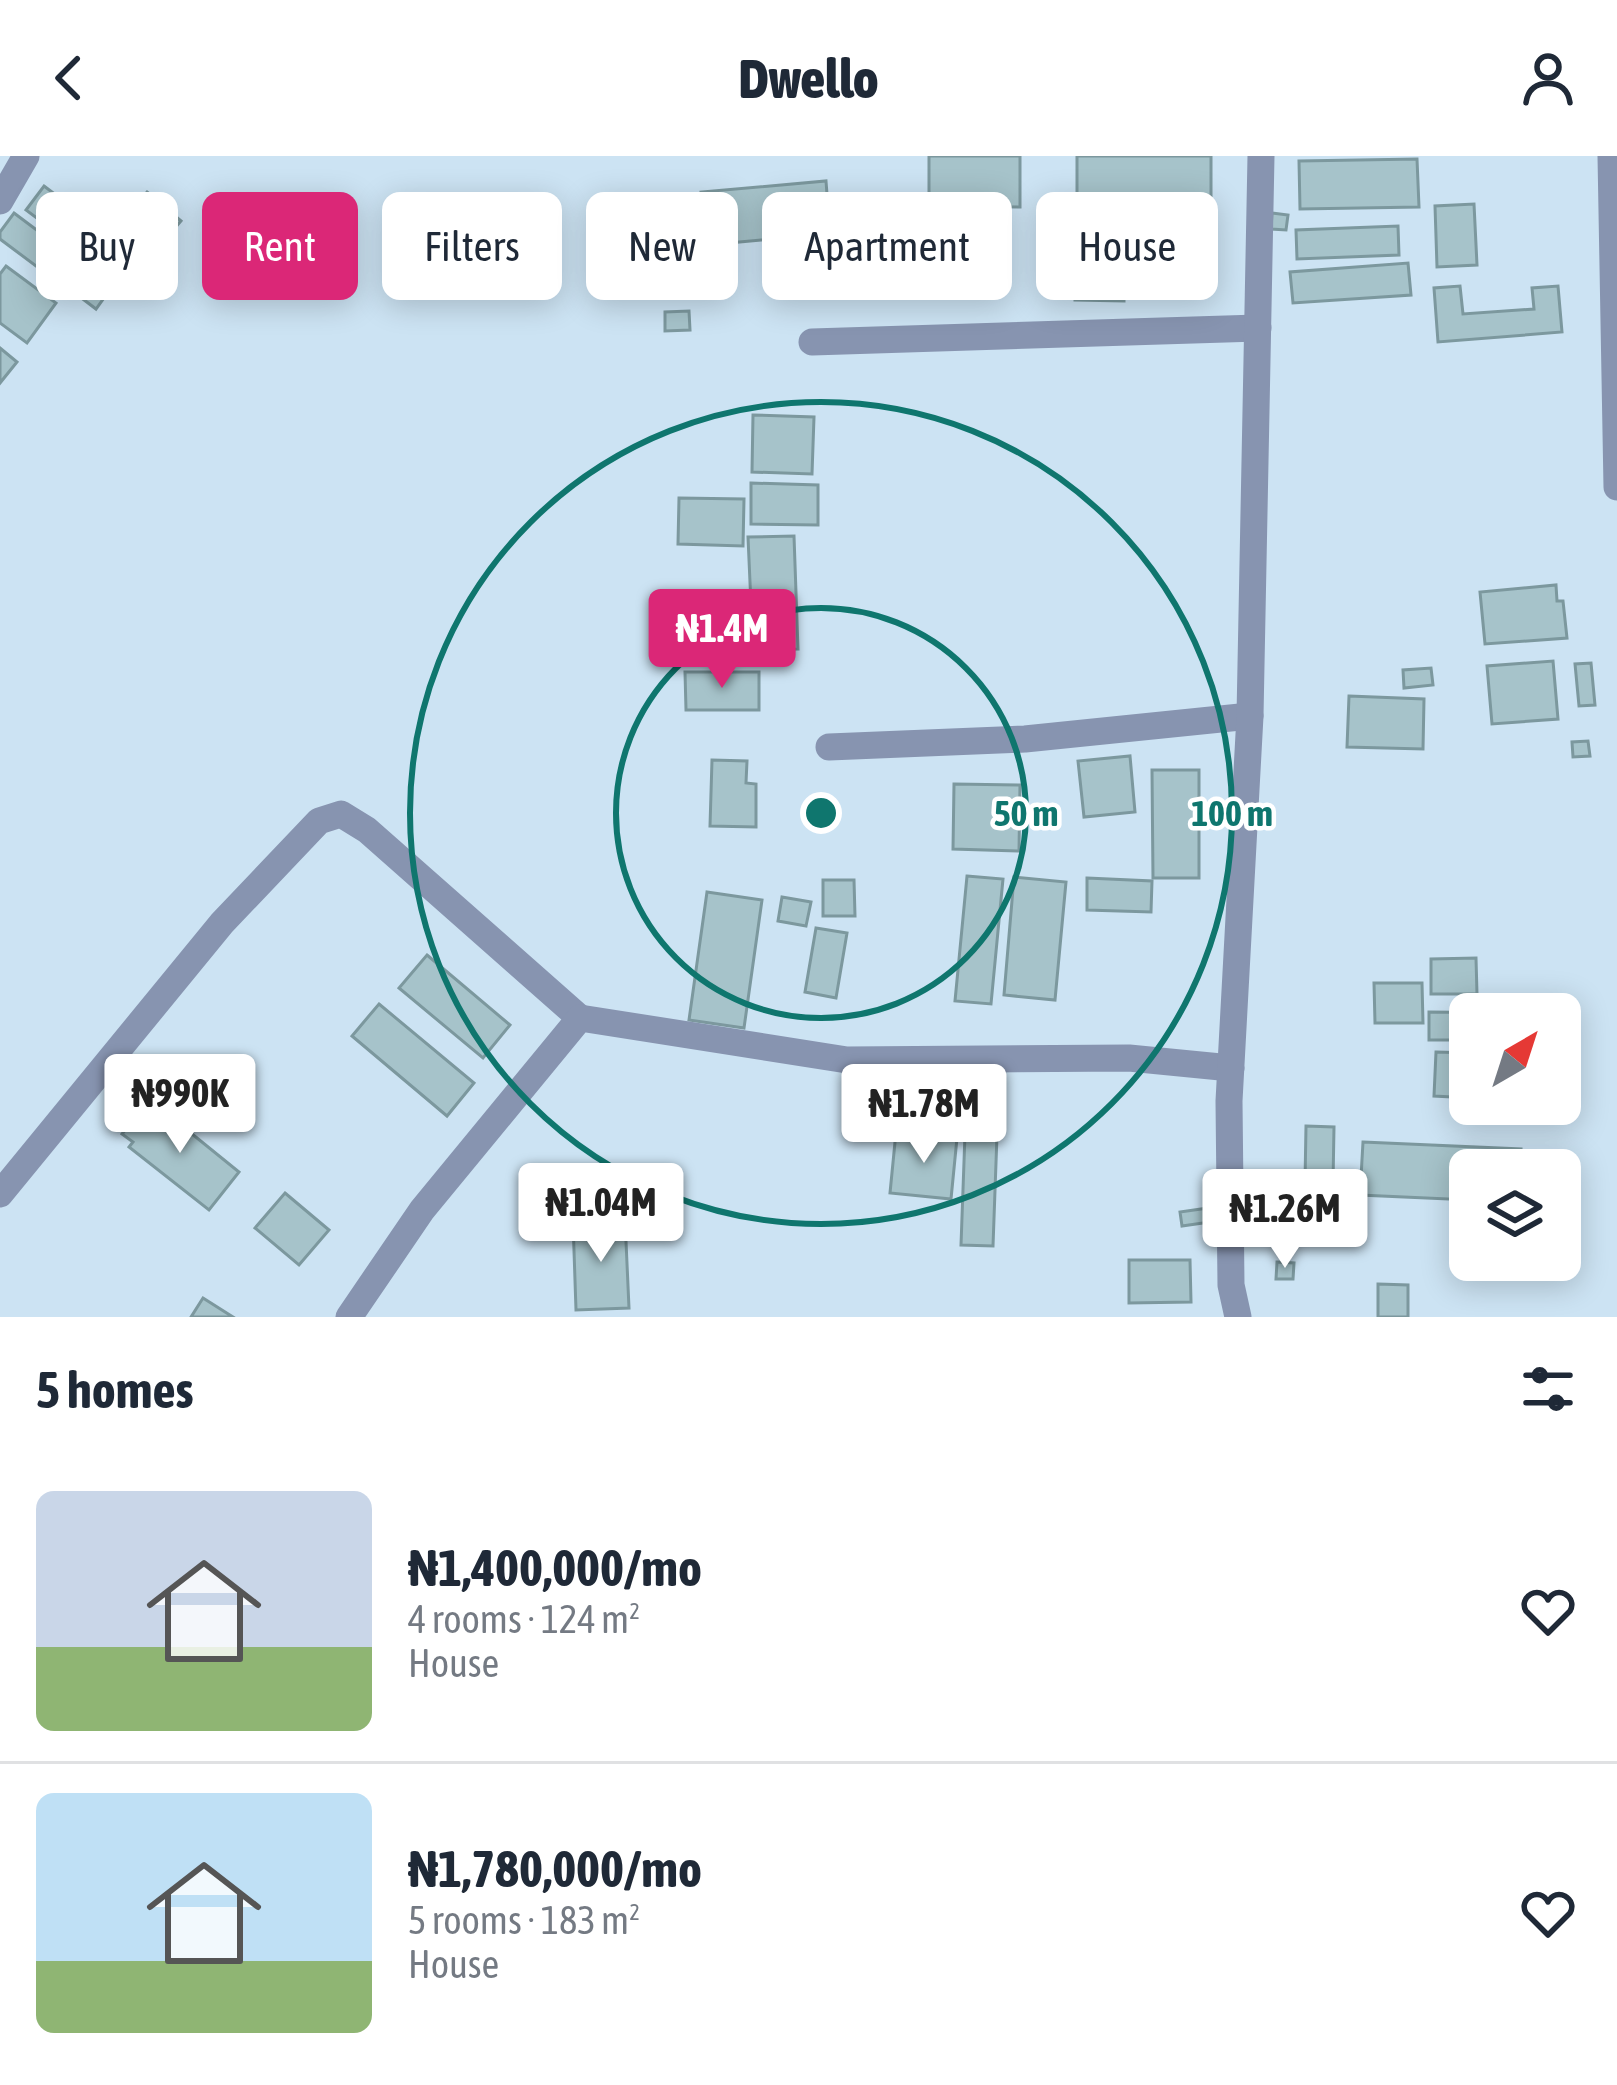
<!DOCTYPE html>
<meta charset="utf-8">
<style>
body{margin:0;font-family:"Asap Condensed",sans-serif;background:#f6f6f7;color:#1f2937;height:100vh;display:flex;flex-direction:column;font-size:45px;white-space:nowrap}
*{box-sizing:border-box;margin:0}
p{font-size:39px;color:#747a83}
.icon{flex:none;width:66px;height:66px;fill:none;stroke:currentColor;stroke-width:2;stroke-linecap:round;stroke-linejoin:round}
.map{position:relative;height:1161px;overflow:hidden}
.sheet{display:flex;flex-direction:column;background:#fff;flex:1}
.sheet>*{flex:none}
.banner{position:absolute;left:36px;top:36px;width:1545px;height:108px;display:flex;gap:24px}
.needle{width:78px;rotate:39deg}
.fabs{position:absolute;left:1449px;top:837px;display:grid;gap:24px}
.fabs a{display:grid;place-items:center;width:132px;height:132px;border-radius:18px;background:#fff;box-shadow:0 6px 30px #0003;font-size:60px}
.price{position:absolute;translate:-50% -102px;padding:0 27px;border-radius:12px;background:#fff;color:#222;font-size:39px;line-height:78px;filter:drop-shadow(0 3px 6px #0008)}
.price::after{content:'';position:absolute;left:50%;top:72px;width:36px;height:27px;margin-left:-18px;background:inherit;clip-path:polygon(0 0,100% 0,50% 100%)}
.price.current{background:#db2777;color:#fff}
ul{padding:0;list-style:none}
li{display:flex;align-items:center;gap:36px;height:300px;padding:0 36px}
li+li{border-top:3px solid #e0e1e3}
li span{display:grid;place-items:center;flex:none;width:336px;height:240px;border-radius:18px;color:#555}
li>.icon{margin-inline-start:auto}
span .icon{width:144px;height:144px;fill:#fffc;stroke-width:1}
li b{font-size:51px}
h2{display:flex;justify-content:space-between;align-items:center;height:144px;padding:0 36px;font-size:51px}
.chip{padding:0 42px;border-radius:18px;background:#fff;box-shadow:0 6px 30px #0003;font-size:42px;line-height:108px}
.chip.current{background:#db2777;color:#fff}
header{display:flex;justify-content:space-between;align-items:center;height:156px;padding:0 36px;background:#fff;font-size:54px;font-weight:800}
.map>svg:first-child{display:block}
</style>
<header><svg class="icon" aria-label="back" viewBox="0 0 24 24"><path d="M15 5l-7 7 7 7"/></svg>Dwello<svg class="icon" aria-label="person" viewBox="0 0 24 24"><circle cx="12" cy="8" r="4"/><path d="M4 21q1-7 8-7t8 7"/></svg></header>
<div class="map">
<svg width="1617" height="1161" viewBox="0 0 1617 1161">
<rect width="100%" height="100%" fill="#cce3f3"/>
<g fill="#a6c3ca" stroke="#7c989e" stroke-width="3">
<polygon points="929,0 1020,0 1020,51 929,50"/>
<polygon points="1077,0 1211,0 1211,43 1077,41"/>
<polygon points="1417,3 1419,51 1300,53 1299,5"/>
<polygon points="826,25 830,78 706,89 701,36"/>
<polygon points="44,30 139,102 121,125 26,54"/>
<polygon points="147,36 181,65 150,101 116,73"/>
<polygon points="1474,48 1477,109 1437,111 1435,50"/>
<polygon points="14,57 62,93 44,116 0,83 0,76"/>
<polygon points="1272,57 1288,59 1286,74 1271,73"/>
<polygon points="1076,68 1125,69 1124,145 1075,144"/>
<polygon points="1398,70 1399,99 1297,103 1296,74"/>
<polygon points="65,98 111,132 96,153 50,118"/>
<polygon points="1408,107 1411,139 1293,147 1290,116"/>
<polygon points="6,110 56,147 27,187 0,167 0,118"/>
<polygon points="1460,130 1463,158 1534,153 1532,132 1558,130 1562,176 1438,186 1434,132"/>
<polygon points="689,155 690,174 665,175 665,156"/>
<polygon points="0,192 17,206 0,227"/>
<polygon points="753,259 814,261 812,318 752,316"/>
<polygon points="751,327 818,329 818,369 751,368"/>
<polygon points="679,342 744,343 743,390 678,388"/>
<polygon points="794,380 798,493 753,494 748,381"/>
<polygon points="1556,429 1557,445 1563,445 1567,482 1485,488 1480,436"/>
<polygon points="1553,505 1558,563 1492,568 1487,510"/>
<polygon points="1591,507 1595,549 1579,550 1575,508"/>
<polygon points="1431,512 1433,529 1404,532 1403,514"/>
<polygon points="685,516 759,516 759,554 686,554"/>
<polygon points="1349,540 1424,543 1423,593 1347,591"/>
<polygon points="1588,585 1590,600 1573,601 1572,586"/>
<polygon points="1130,600 1135,656 1084,661 1078,605"/>
<polygon points="712,604 747,605 746,627 756,628 756,671 710,670"/>
<polygon points="1152,614 1199,614 1199,722 1153,722"/>
<polygon points="954,628 1020,629 1019,695 953,693"/>
<polygon points="967,720 1003,723 991,848 955,845"/>
<polygon points="1014,721 1066,726 1055,844 1004,839"/>
<polygon points="1087,722 1152,725 1151,756 1087,754"/>
<polygon points="823,724 854,724 855,760 823,760"/>
<polygon points="707,736 762,744 744,872 689,864"/>
<polygon points="782,741 811,746 806,770 778,765"/>
<polygon points="816,772 847,777 836,842 805,836"/>
<polygon points="427,799 510,869 483,902 399,832"/>
<polygon points="1476,802 1477,838 1431,838 1431,803"/>
<polygon points="1374,827 1422,827 1423,867 1375,867"/>
<polygon points="379,848 474,927 447,960 352,880"/>
<polygon points="1429,856 1520,857 1520,858 1470,858 1470,884 1429,884"/>
<rect x="1560" y="889" width="17" height="56"/>
<polygon points="1436,896 1470,897 1470,942 1434,940"/>
<polygon points="160,952 239,1016 209,1054 129,991 133,986 122,978 142,953 153,961"/>
<polygon points="1306,970 1334,971 1333,1027 1305,1026"/>
<polygon points="896,976 957,982 951,1043 890,1037"/>
<polygon points="965,978 997,979 993,1090 961,1089"/>
<polygon points="1363,986 1521,993 1520,1014 1470,1014 1470,1044 1360,1039"/>
<polygon points="285,1037 329,1074 299,1109 255,1072"/>
<polygon points="1208,1052 1210,1066 1182,1070 1180,1056"/>
<polygon points="625,1063 629,1152 576,1154 573,1065"/>
<polygon points="1129,1104 1190,1104 1191,1146 1129,1147"/>
<polygon points="1277,1106 1294,1107 1293,1123 1276,1123"/>
<polygon points="1378,1128 1408,1129 1408,1161 1378,1161"/>
<polygon points="203,1142 233,1161 191,1161"/>
</g>
<g fill="none" stroke-linecap="round" stroke-linejoin="round">
<g stroke="#8794b0" stroke-width="27">
<polyline points="1611,0 1617,331"/>
<polyline points="0,45 26,0"/>
<polyline points="812,186 1258,172"/>
<polyline points="829,591 1025,583 1250,560"/>
<polyline points="0,1038 222,767 319,665 341,658 367,674 580,862"/>
<polyline points="349,1161 422,1054 580,862 847,904 1129,902 1231,912"/>
<polyline points="1238,1161 1231,1129 1229,945 1250,560 1261,0"/>
</g>
</g>
<g fill="none" stroke="#0f766e" stroke-width="6">
<circle cx="821" cy="657" r="205"/>
<circle cx="821" cy="657" r="411"/>
</g>
<circle cx="821" cy="657" r="18" fill="#0f766e" stroke="#fff" stroke-width="6"/>
<g font-size="36" text-anchor="middle" font-weight="bold" fill="#0f766e" stroke="#fff" stroke-width="9" stroke-linejoin="round" paint-order="stroke">
<text x="1026" y="670">50 m</text>
<text x="1232" y="670">100 m</text>
</g>
</svg>
<div class="fabs">
<a><svg class="needle" viewBox="-14 -14 28 28"><path d="M0-13l5 13h-10z" fill="#e53935"/><path d="M0 13l5-13h-10z" fill="#747a83"/></svg></a>
<a><svg class="icon" aria-label="layers" viewBox="0 0 24 24"><path d="M12 4l9 5-9 5-9-5zM3 14l9 5 9-5"/></svg></a>
</div>
<b class="price current" style="left:722px;top:535px">₦1.4M</b>
<b class="price" style="left:180px;top:1000px">₦990K</b>
<b class="price" style="left:924px;top:1010px">₦1.78M</b>
<b class="price" style="left:601px;top:1109px">₦1.04M</b>
<b class="price" style="left:1285px;top:1115px">₦1.26M</b>
<div class="banner">
<a class="chip">Buy</a>
<a class="chip current">Rent</a>
<a class="chip">Filters</a>
<a class="chip">New</a>
<a class="chip">Apartment</a>
<a class="chip">House</a>
</div>
</div>
<section class="sheet">
<h2>5 homes<svg class="icon" aria-label="filters" viewBox="0 0 24 24"><path d="M4 7h16M4 17h16"/><circle cx="9" cy="7" r="2"/><circle cx="15" cy="17" r="2"/></svg></h2>
<ul>
<li><span style="background:linear-gradient(#c9d6e8 65%,#8fb573 0)"><svg class="icon" aria-label="home" viewBox="0 0 24 24"><path d="M3 11l9-7 9 7M6 9v11h12V9"/></svg></span><div><b>₦1,400,000/mo</b><p>4 rooms · 124 m²</p><p>House</p></div><svg class="icon" aria-label="heart" viewBox="0 0 24 24"><path d="M12 20l-8-8c-3-5 5-10 8-4 3-6 11-1 8 4z"/></svg></li>
<li><span style="background:linear-gradient(#bfe0f5 70%,#8fb573 0)"><svg class="icon" aria-label="home" viewBox="0 0 24 24"><path d="M3 11l9-7 9 7M6 9v11h12V9"/></svg></span><div><b>₦1,780,000/mo</b><p>5 rooms · 183 m²</p><p>House</p></div><svg class="icon" aria-label="heart" viewBox="0 0 24 24"><path d="M12 20l-8-8c-3-5 5-10 8-4 3-6 11-1 8 4z"/></svg></li>
</ul>
</section>
